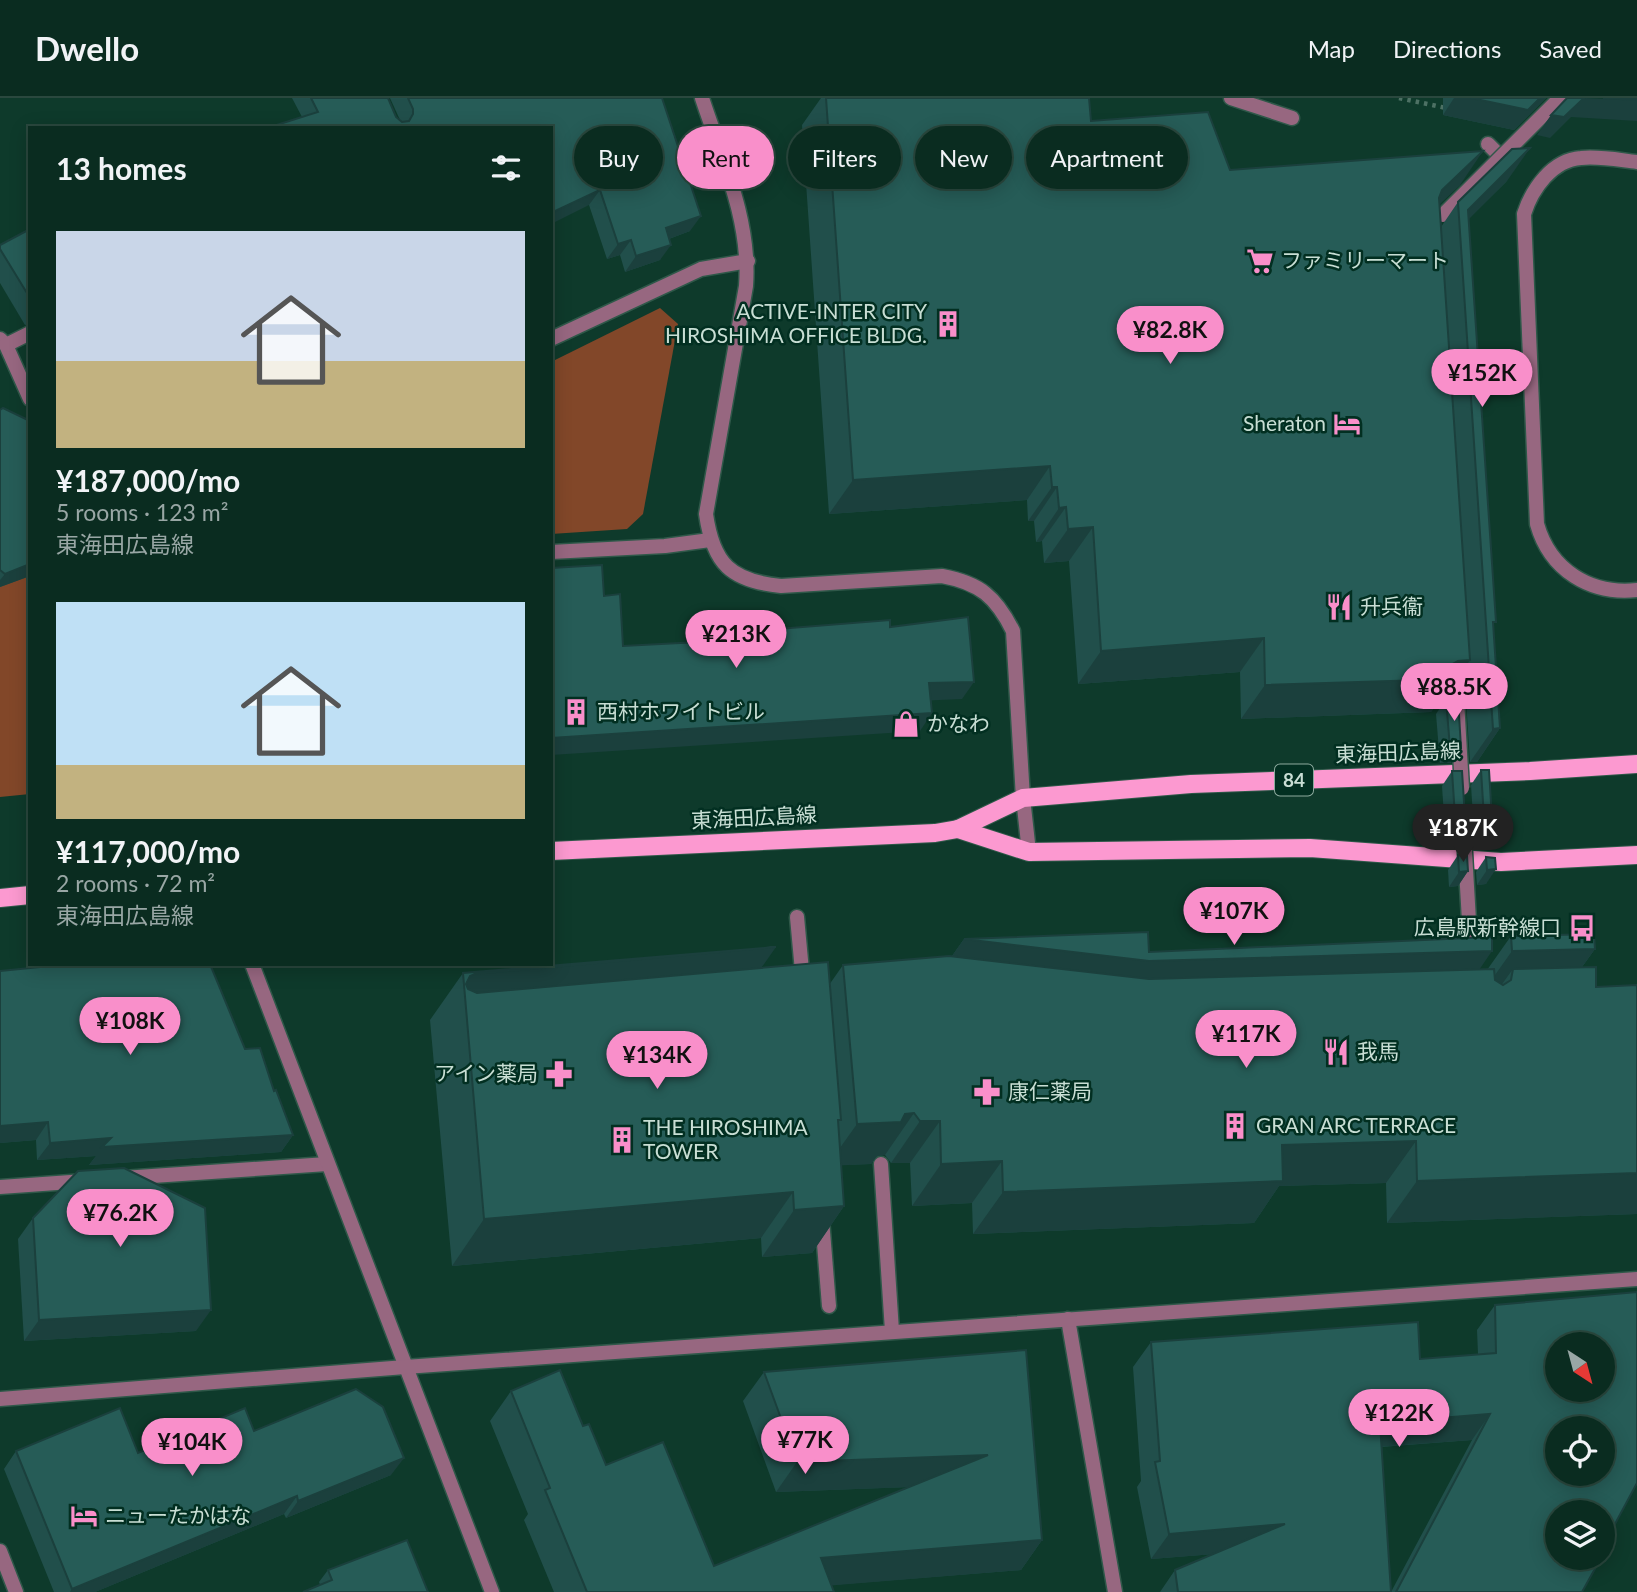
<!DOCTYPE html>
<meta charset="utf-8">
<style>
body{margin:0;font-family:Lato,"Noto Sans JP",sans-serif;background:#133429;color:#f1f3f6;height:100vh;display:flex;flex-direction:column;font-size:26px;white-space:nowrap}
*{box-sizing:border-box;margin:0}
p{font-size:23px;color:#99a7a5}
.icon{flex:none;width:38px;height:38px;fill:none;stroke:currentColor;stroke-width:2;stroke-linecap:round;stroke-linejoin:round}
.map{position:relative;flex:1;overflow:hidden}
.drawer{position:absolute;left:28px;top:28px;width:525px;height:840px;display:flex;flex-direction:column;background:#0a2c20;border-radius:0px;box-shadow:0 4px 18px #0003,0 0 0 2px #2a483e}
.drawer>*{flex:none}
.top-card{position:absolute;left:574px;top:28px;width:665px;height:63px;display:flex;gap:14px}
.needle{width:46px;rotate:144deg}
.controls{position:absolute;left:1545px;top:1234px;display:grid;gap:14px}
.controls a{display:grid;place-items:center;width:70px;height:70px;border-radius:50%;background:#0a2c20;box-shadow:0 4px 18px #0003,0 0 0 2px #2a483e;font-size:35px}
.price{position:absolute;translate:-50% -60px;padding:0 16px;border-radius:24px;background:#f98fca;color:#111;font-size:23px;line-height:46px;filter:drop-shadow(0 2px 4px #0008)}
.price::after{content:'';position:absolute;left:50%;top:42px;width:21px;height:16px;margin-left:-10px;background:inherit;clip-path:polygon(0 0,100% 0,50% 100%)}
.price.selected{background:#222;color:#fff}
ul{padding:0;list-style:none}
li{display:grid;align-content:center;gap:14px;height:371px;padding:0 28px}
li span{display:grid;place-items:center;height:217px;border-radius:0px;color:#555}
li>.icon{margin-inline-start:auto}
span .icon{width:126px;height:126px;fill:#fffc;stroke-width:1}
li b{font-size:30px}
h2{display:flex;justify-content:space-between;align-items:center;height:84px;padding:0 28px;font-size:30px}
.pill{padding:0 24px;border-radius:32px;background:#0a2c20;box-shadow:0 4px 18px #0003,0 0 0 2px #2a483e;font-size:24px;line-height:63px}
.pill.selected{background:#f98fca;color:#111}
header{display:flex;align-items:center;gap:42px;box-sizing:border-box;height:98px;padding:0 35px;background:#0a2c20;border-bottom:2px solid #2a483e}
header strong{font-size:33px}
nav{display:flex;gap:38px;margin-inline-start:auto;font-size:24px}
.map>svg:first-child{display:block}
</style>
<header>
<strong>Dwello</strong>
<nav><a>Map</a><a>Directions</a><a>Saved</a></nav>
</header>
<div class="map">
<svg width="1637" height="1494" viewBox="0 0 1637 1494">
<rect width="100%" height="100%" fill="#0e3a2b"/>
<g fill="#824729">
<polygon points="660,210 678,226 643,416 627,431 551,436 551,264"/>
<polygon points="30,475 30,696 0,699 0,487"/>
</g>
<g fill="none" stroke-linecap="round" stroke-linejoin="round">
<defs>
<g id="service">
<path d="M1637,64C1619,62 1599,58 1581,60C1552,62 1532,91 1524,116L1537,426C1550,472 1590,497 1637,492"/>
<polyline points="881,1066 892,1233"/>
</g>
<g id="pedestrian">
<polyline points="1488,46 1501,59"/>
<polyline points="797,819 803,884"/>
<polyline points="822,1121 829,1208"/>
</g>
<g id="minor">
<polyline points="0,241 6,247 30,301"/>
<polyline points="551,241 701,171 748,163"/>
<polyline points="6,247 30,235"/>
<polyline points="551,454 665,448 710,442"/>
<polyline points="123,1080 327,1066"/>
<polyline points="0,1089 85,1083"/>
<polyline points="1068,1221 1115,1494"/>
<polyline points="0,1453 16,1494"/>
</g>
<g id="tertiary">
<path d="M702,0C722,61 751,123 746,188L706,416C713,466 731,483 781,488L942,478C980,485 996,499 1013,533L1023,700L1029,754"/>
<polyline points="1231,0 1292,20"/>
<polyline points="252,866 492,1494"/>
<polyline points="0,1301 405,1269 1637,1181"/>
</g>
<g id="primary">
<polyline points="958,731 1029,754 1310,750 1501,764 1637,757"/>
<polyline points="551,753 935,735 958,731 1023,700 1191,686 1530,673 1637,666"/>
<polyline points="0,800 30,797"/>
</g>
</defs>
<use href="#service" stroke="#2f5849" stroke-width="17"/>
<use href="#pedestrian" stroke="#2f5849" stroke-width="17"/>
<use href="#minor" stroke="#2f5849" stroke-width="17"/>
<use href="#tertiary" stroke="#2f5849" stroke-width="17"/>
<use href="#primary" stroke="#2f5849" stroke-width="20"/>
<polyline stroke="#4d7164" stroke-width="4.5" stroke-dasharray="3.5 5" stroke-linecap="butt" points="1399,0 1446,10"/>
<use href="#service" stroke="#976780" stroke-width="14"/>
<use href="#pedestrian" stroke="#976780" stroke-width="14"/>
<use href="#minor" stroke="#976780" stroke-width="14"/>
<use href="#tertiary" stroke="#976780" stroke-width="14"/>
<use href="#primary" stroke="#fc99d0" stroke-width="18"/>
<defs>
<g id="pedestrian-bridge">
<polyline points="1443,117 1560,0"/>
<polyline points="1455,567 1462,690"/>
<polyline points="1463,720 1471,857"/>
</g>
</defs>
<use href="#pedestrian-bridge" stroke="#2f5849" stroke-width="17" stroke-linecap="butt"/>
<use href="#pedestrian-bridge" stroke="#976780" stroke-width="14"/>
</g>
<g fill="#214f4b">
<polygon points="292,0 388,0 396,19 400,22 390,0 662,0 690,133 669,141 660,162 625,174 620,157 607,161 589,107 551,30 267,30 302,19"/>
<polygon points="821,0 1089,0 1091,23 1230,72 1460,87 1439,106 1441,129 1458,104 1507,83 1468,121 1500,630 1477,664 1470,664 1464,571 1447,596 1444,596 1431,614 1241,621 1240,574 1078,586 1069,463 1044,465 1042,443 1036,444 1034,423 1028,423 1027,402 829,416 802,27"/>
<polygon points="1443,0 1546,0 1514,32 1443,17"/>
<polygon points="30,131 30,226 25,227 0,185 0,147"/>
<polygon points="0,312 30,323 30,478 0,489"/>
<polygon points="1458,600 1451,665 1440,665 1436,616 1446,601"/>
<polygon points="1481,672 1493,737 1483,751 1475,751 1471,687"/>
<polygon points="1452,673 1466,735 1455,749 1446,749 1442,688"/>
<polygon points="1458,757 1468,773 1458,788 1449,789 1448,772"/>
<polygon points="1486,759 1495,760 1486,786 1477,787 1476,774"/>
<polygon points="1511,838 1595,851 1582,869 1596,889 1637,887 1637,1116 1387,1125 1386,1085 1279,1088 1254,1125 973,1136 972,1105 912,1108 910,1065 891,1065 885,1057 877,1058 871,1066 841,1067 844,1108 812,1155 762,1159 761,1140 452,1168 430,922 463,875 761,870 829,887 843,867 952,858 964,841 1149,854 1487,872"/>
<polygon points="94,867 245,951 274,993 293,1037 281,1054 89,1067 96,1058 37,1062 36,1042 0,1045 0,873"/>
<polygon points="33,1120 196,1233 24,1243 18,1141"/>
<polygon points="1495,1207 1608,1439 1582,1494 1391,1494 1472,1342 1381,1349 1391,1494 1160,1494 1175,1472 1214,1456 1151,1461 1137,1389 1141,1383 1133,1269 1151,1244 1420,1261 1478,1256 1477,1232"/>
<polygon points="764,1274 1042,1442 1021,1472 831,1487 834,1494 554,1494 524,1422 528,1416 490,1323 511,1293 583,1328 606,1367 714,1468 909,1389 776,1394 743,1303"/>
<polygon points="254,1333 391,1377 286,1420 284,1416 95,1494 54,1494 4,1371 16,1353 138,1355"/>
<polygon points="328,1472 428,1494 320,1487 319,1484"/>
</g>
<g fill="#1b403d">
<polygon points="1454,0 1546,0 1514,32 1443,17"/>
<polygon points="1584,0 1637,2 1637,23 1571,19 1550,40 1537,37 1551,17"/>
<polygon points="1530,50 1507,83 1460,130 1468,112"/>
<polygon points="1483,53 1460,87 1419,126 1442,92"/>
<polygon points="600,92 589,107 551,126 551,115"/>
<polygon points="701,118 690,133 655,146 666,130"/>
<polygon points="631,142 620,157 607,161 618,146"/>
<polygon points="671,147 660,162 625,174 636,158"/>
<polygon points="1050,368 1027,402 829,416 853,382"/>
<polygon points="1052,389 1057,389 1034,423 1028,423"/>
<polygon points="1066,409 1042,443 1036,444 1059,410"/>
<polygon points="1093,429 1069,463 1044,465 1068,431"/>
<polygon points="30,466 30,478 0,489 0,482 5,476"/>
<polygon points="1264,540 1240,574 1078,586 1101,553"/>
<polygon points="1470,562 1447,596 1444,596 1431,614 1241,621 1265,587 1451,567 1458,563"/>
<polygon points="974,584 962,601 917,603 929,585"/>
<polygon points="932,615 920,633 551,657 551,640"/>
<polygon points="1500,630 1477,664 1470,664 1493,631"/>
<polygon points="1450,650 1461,650 1451,665 1440,665"/>
<polygon points="1456,734 1466,735 1455,749 1446,749"/>
<polygon points="1485,736 1493,737 1483,751 1475,751"/>
<polygon points="1496,771 1486,786 1477,787 1487,772"/>
<polygon points="1468,773 1458,788 1449,789 1459,774"/>
<polygon points="964,841 1149,863 1492,853 1464,894 935,882"/>
<polygon points="776,849 743,896 467,920 464,886 470,878 475,876"/>
<polygon points="1595,851 1566,891 1511,882 1513,871 1497,893 1483,894 1512,853"/>
<polygon points="914,1015 885,1057 877,1058 871,1066 827,1068 857,1026"/>
<polygon points="920,1023 940,1023 910,1065 891,1065"/>
<polygon points="48,1024 36,1042 0,1045 0,1028"/>
<polygon points="293,1037 281,1054 89,1067 96,1058 37,1062 50,1045 111,1040"/>
<polygon points="1416,1043 1386,1085 1279,1088 1254,1125 973,1136 1003,1094 1282,1047"/>
<polygon points="1002,1063 972,1105 912,1108 941,1066"/>
<polygon points="1637,1075 1637,1116 1387,1125 1417,1083"/>
<polygon points="793,1094 761,1140 452,1168 484,1121"/>
<polygon points="844,1108 812,1155 762,1159 794,1112"/>
<polygon points="211,1212 196,1233 24,1243 39,1222"/>
<polygon points="1490,1316 1472,1342 1362,1350 1380,1325"/>
<polygon points="988,1357 967,1387 776,1394 797,1364"/>
<polygon points="404,1360 391,1377 286,1420 298,1403"/>
<polygon points="297,1398 284,1416 95,1494 70,1494 72,1491"/>
<polygon points="1285,1426 1267,1452 1151,1461 1169,1436"/>
<polygon points="1042,1442 1021,1472 800,1490 821,1460"/>
</g>
<g fill="#265c57" stroke="#1b403d" stroke-width="2" fill-rule="evenodd">
<polygon points="311,0 388,0 396,19 402,24 409,23 413,16 413,11 408,0 662,0 701,118 666,130 671,147 636,158 631,142 618,146 600,92 551,115 551,30 267,30 318,14"/>
<polygon points="826,0 1089,0 1091,23 1208,14 1230,72 1483,53 1442,92 1439,100 1470,562 1458,563 1451,567 1450,573 1455,581 1265,587 1264,540 1101,553 1093,429 1068,431 1066,409 1059,410 1057,389 1052,389 1050,368 853,382"/>
<polygon points="1471,0 1540,0 1528,12"/>
<polygon points="1567,0 1584,0 1564,19 1551,17"/>
<polygon points="1603,0 1637,0 1637,2"/>
<polygon points="1530,50 1468,112 1496,524 1493,524 1500,630 1493,631 1458,104 1512,51"/>
<polygon points="30,131 30,200 0,151 0,147"/>
<polygon points="3,310 30,323 30,466 5,476 0,472 0,312"/>
<polygon points="602,467 604,498 620,496 623,548 718,543 717,536 890,522 890,529 968,519 974,584 929,585 932,615 551,640 551,470"/>
<polygon points="1458,600 1461,650 1450,650 1446,601"/>
<polygon points="1481,672 1489,672 1493,737 1485,736"/>
<polygon points="1452,673 1462,673 1466,735 1456,734"/>
<polygon points="1458,757 1467,758 1468,773 1459,774"/>
<polygon points="1486,759 1495,760 1496,771 1487,772"/>
<polygon points="1148,834 1149,854 1492,839 1492,853 1149,863 964,841"/>
<polygon points="1594,836 1595,851 1512,853 1511,838"/>
<polygon points="776,849 475,876 470,878 466,886 468,891 477,895 828,864 841,1022 838,1022 844,1108 794,1112 793,1094 484,1121 463,875"/>
<polygon points="949,858 1149,881 1494,871 1495,882 1503,887 1511,882 1513,871 1596,869 1596,889 1637,887 1637,1075 1417,1083 1416,1043 1282,1047 1283,1083 1003,1094 1002,1063 941,1066 940,1023 920,1023 914,1015 905,1016 901,1024 857,1026 843,867"/>
<polygon points="70,866 94,866 94,867 210,866 245,951 260,950 274,993 276,992 293,1037 102,1049 111,1040 50,1045 48,1024 0,1028 0,873"/>
<polygon points="124,1070 205,1110 211,1212 39,1222 33,1120 78,1073"/>
<path d="M1637,1194V1385L1608,1439L1611,1440L1603,1455V1414H1558V1460H1601L1582,1494H1396L1490,1316L1380,1325L1391,1494H1178L1175,1472L1285,1426L1169,1436L1155,1364L1160,1363L1151,1244L1418,1224L1420,1261L1496,1255L1495,1207ZM1558,1246H1603V1292H1558ZM1558,1330H1603V1376H1558Z"/>
<polygon points="1026,1252 1042,1442 821,1460 834,1494 587,1494 545,1392 550,1390 511,1293 560,1272 583,1328 589,1326 606,1367 663,1344 714,1468 988,1357 797,1364 764,1274"/>
<polygon points="356,1291 383,1309 404,1360 298,1403 297,1398 72,1491 16,1353 120,1310 138,1355 245,1310 254,1333"/>
<polygon points="407,1442 428,1494 303,1494 332,1482 328,1472"/>
</g>
<defs>
<symbol id="supermarket-bare" viewBox="-9 -9 18 18"><path d="M-6-5.5h2.5l.6 2H6L4.5 2H-2.5L-4.4-4H-6ZM-1.5 3.2a1.3 1.3 0 1 0 .1 0ZM3 3.2a1.3 1.3 0 1 0 .1 0Z" fill="#f98fca" stroke="#022f21" stroke-width="2.5" paint-order="stroke"/></symbol>
<symbol id="building-bare" viewBox="-9 -9 18 18"><path d="M-4-6H4V6H1V3H-1V6H-4ZM-2.5-4.3h1.7v1.8h-1.7ZM.8-4.3h1.7v1.8H.8ZM-2.5-1h1.7V.8h-1.7ZM.8-1h1.7V.8H.8Z" fill="#f98fca" stroke="#022f21" stroke-width="2.5" paint-order="stroke"/></symbol>
<symbol id="hotel-bare" viewBox="-9 -9 18 18"><path d="M-6-4.5h1.5V1H6V5H4.5V3h-9V5H-6ZM-4 0a1.8 1.8 0 1 1 3.6 0ZM.5 0V-2.5h3Q6-2.5 6 0Z" fill="#f98fca" stroke="#022f21" stroke-width="2.5" paint-order="stroke"/></symbol>
<symbol id="restaurant-bare" viewBox="-9 -9 18 18"><path d="M-5-6h1v4h1v-4h1v4h1v-4h1v5L-1.5 .5V6h-2V.5L-5-1ZM5-6V6H3V1.5H1.5Q1.5-4 5-6Z" fill="#f98fca" stroke="#022f21" stroke-width="2.5" paint-order="stroke"/></symbol>
<symbol id="shop-bare" viewBox="-9 -9 18 18"><path d="M-5-2.5h2.3a2.7 3.5 0 0 1 5.4 0H5L5.5 6h-11ZM-1.5-2.5h3a1.5 2.3 0 0 0-3 0Z" fill="#f98fca" stroke="#022f21" stroke-width="2.5" paint-order="stroke"/></symbol>
<symbol id="bus-bare" viewBox="-9 -9 18 18"><path d="M-5-6H5V4H4V6H2V4H-2V6H-4V4H-5ZM-3.5-4V0h7V-4ZM-3.5 1.2v1.5H-2V1.2ZM2 1.2v1.5H3.5V1.2Z" fill="#f98fca" stroke="#022f21" stroke-width="2.5" paint-order="stroke"/></symbol>
<symbol id="pharmacy-bare" viewBox="-9 -9 18 18"><path d="M-2-6h4v4h4v4h-4v4h-4v-4h-4v-4h4Z" fill="#f98fca" stroke="#022f21" stroke-width="2.5" paint-order="stroke"/></symbol>
</defs>
<g fill-rule="evenodd">
<use href="#supermarket-bare" x="1241" y="144" width="38" height="38"/>
<use href="#building-bare" x="929" y="207" width="38" height="38"/>
<use href="#hotel-bare" x="1328" y="307" width="38" height="38"/>
<use href="#restaurant-bare" x="1320" y="490" width="38" height="38"/>
<use href="#building-bare" x="557" y="595" width="38" height="38"/>
<use href="#shop-bare" x="887" y="607" width="38" height="38"/>
<use href="#bus-bare" x="1563" y="811" width="38" height="38"/>
<use href="#restaurant-bare" x="1317" y="935" width="38" height="38"/>
<use href="#pharmacy-bare" x="540" y="957" width="38" height="38"/>
<use href="#pharmacy-bare" x="968" y="975" width="38" height="38"/>
<use href="#building-bare" x="1216" y="1009" width="38" height="38"/>
<use href="#building-bare" x="603" y="1023" width="38" height="38"/>
<use href="#hotel-bare" x="65" y="1399" width="38" height="38"/>
</g>
<g text-anchor="middle" stroke-width="5" stroke-linejoin="round" paint-order="stroke">
<rect fill="#022f21" stroke="#8daa9e" stroke-width="2" x="1275" y="666.5" width="38" height="31" rx="5"/>
<g font-size="19" font-weight="bold" fill="#c8ded4">
<text x="1294" y="689">84</text>
</g>
<g font-size="21" fill="#c8ded4" stroke="#022f21" text-anchor="start">
<text x="1281" y="170">ファミリーマート</text>
<text x="927" y="221" text-anchor="end">ACTIVE-INTER CITY<tspan x="927" dy="24">HIROSHIMA OFFICE BLDG.</tspan></text>
<text x="1326" y="333" text-anchor="end">Sheraton</text>
<text x="1360" y="516">升兵衞</text>
<text x="597" y="621">西村ホワイトビル</text>
<text x="927" y="633">かなわ</text>
<text x="1561" y="837" text-anchor="end">広島駅新幹線口</text>
<text x="1357" y="961">我馬</text>
<text x="538" y="983" text-anchor="end">アイン薬局</text>
<text x="1008" y="1001">康仁薬局</text>
<text x="1256" y="1035">GRAN ARC TERRACE</text>
<text x="643" y="1037">THE HIROSHIMA<tspan x="643" dy="24">TOWER</tspan></text>
<text x="105" y="1425">ニューたかはな</text>
</g>
<g font-size="21" fill="#c8ded4" stroke="#022f21">
<text transform="translate(1398 655) rotate(-2)" y="7">東海田広島線</text>
<text transform="translate(754 720) rotate(-3)" y="7">東海田広島線</text>
</g>
</g>
</svg>
<div class="controls">
<a><svg class="needle" viewBox="-14 -14 28 28"><path d="M0-13l5 13h-10z" fill="#e53935"/><path d="M0 13l5-13h-10z" fill="#99a7a5"/></svg></a>
<a><svg class="icon" aria-label="locate" viewBox="0 0 24 24"><circle cx="12" cy="12" r="6"/><path d="M12 2v4M12 18v4M2 12h4M18 12h4"/></svg></a>
<a><svg class="icon" aria-label="layers" viewBox="0 0 24 24"><path d="M12 4l9 5-9 5-9-5zM3 14l9 5 9-5"/></svg></a>
</div>
<b class="price" style="left:1170px;top:268px">¥82.8K</b>
<b class="price" style="left:1482px;top:311px">¥152K</b>
<b class="price" style="left:736px;top:572px">¥213K</b>
<b class="price" style="left:1454px;top:625px">¥88.5K</b>
<b class="price selected" style="left:1463px;top:766px">¥187K</b>
<b class="price" style="left:1234px;top:849px">¥107K</b>
<b class="price" style="left:130px;top:959px">¥108K</b>
<b class="price" style="left:1246px;top:972px">¥117K</b>
<b class="price" style="left:657px;top:993px">¥134K</b>
<b class="price" style="left:120px;top:1151px">¥76.2K</b>
<b class="price" style="left:1399px;top:1351px">¥122K</b>
<b class="price" style="left:805px;top:1378px">¥77K</b>
<b class="price" style="left:192px;top:1380px">¥104K</b>
<div class="top-card">
<a class="pill">Buy</a>
<a class="pill selected">Rent</a>
<a class="pill">Filters</a>
<a class="pill">New</a>
<a class="pill">Apartment</a>
</div>
<section class="drawer">
<h2>13 homes<svg class="icon" aria-label="filters" viewBox="0 0 24 24"><path d="M4 7h16M4 17h16"/><circle cx="9" cy="7" r="2"/><circle cx="15" cy="17" r="2"/></svg></h2>
<ul>
<li><span style="background:linear-gradient(#c9d6e8 60%,#c2b280 0)"><svg class="icon" aria-label="home" viewBox="0 0 24 24"><path d="M3 11l9-7 9 7M6 9v11h12V9"/></svg></span><div><b>¥187,000/mo</b><p>5 rooms · 123 m²</p><p>東海田広島線</p></div></li>
<li><span style="background:linear-gradient(#bfe0f5 75%,#c2b280 0)"><svg class="icon" aria-label="home" viewBox="0 0 24 24"><path d="M3 11l9-7 9 7M6 9v11h12V9"/></svg></span><div><b>¥117,000/mo</b><p>2 rooms · 72 m²</p><p>東海田広島線</p></div></li>
</ul>
</section>
</div>
